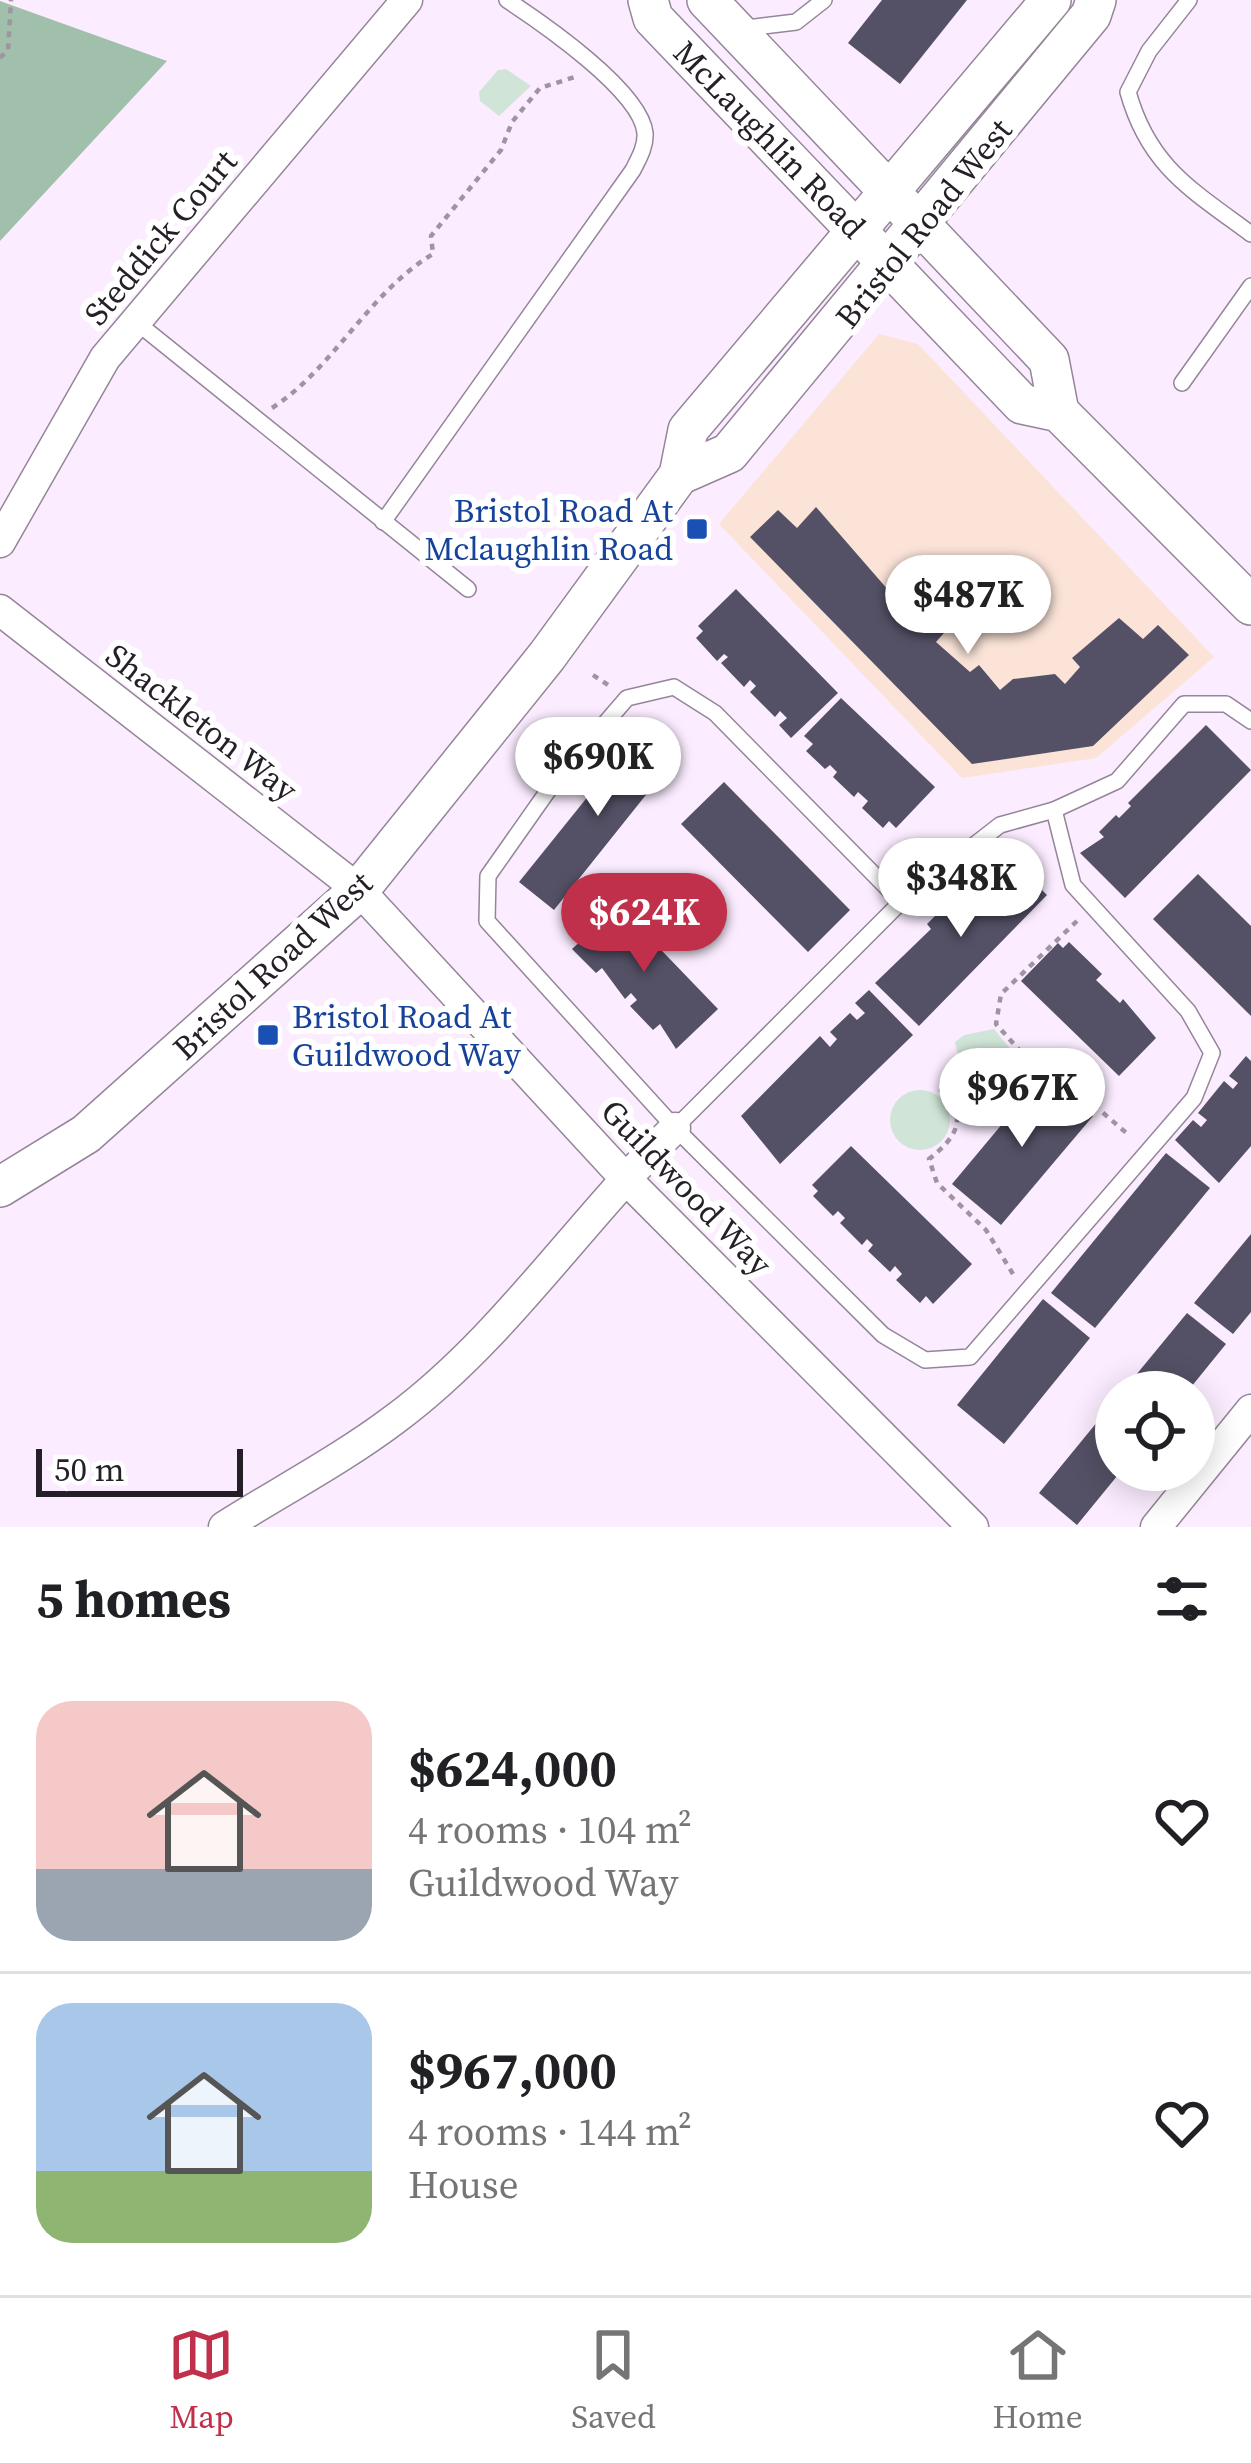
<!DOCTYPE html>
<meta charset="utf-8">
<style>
body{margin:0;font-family:"Source Serif 4",serif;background:#f6f6f6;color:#202124;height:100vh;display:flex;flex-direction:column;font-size:45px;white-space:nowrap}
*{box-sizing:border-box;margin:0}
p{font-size:39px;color:#757577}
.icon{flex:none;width:66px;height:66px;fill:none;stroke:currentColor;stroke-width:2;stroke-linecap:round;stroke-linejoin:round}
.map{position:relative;height:1527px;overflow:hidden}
.panel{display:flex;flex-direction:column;background:#fff;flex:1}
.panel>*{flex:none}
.tools{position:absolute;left:1095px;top:1371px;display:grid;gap:24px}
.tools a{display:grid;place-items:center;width:120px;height:120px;border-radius:50%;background:#fff;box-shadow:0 6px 30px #0003;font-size:60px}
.scale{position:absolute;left:36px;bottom:30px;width:207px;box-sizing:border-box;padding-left:12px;border:6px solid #251f27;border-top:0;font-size:33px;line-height:42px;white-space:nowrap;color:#251f27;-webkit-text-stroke:9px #fff;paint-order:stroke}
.price{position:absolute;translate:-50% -102px;padding:0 27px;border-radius:42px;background:#fff;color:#222;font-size:39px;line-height:78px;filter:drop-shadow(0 3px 6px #0008)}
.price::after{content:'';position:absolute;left:50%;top:72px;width:36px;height:27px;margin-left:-18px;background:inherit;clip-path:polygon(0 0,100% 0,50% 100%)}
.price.active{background:#c1304a;color:#fff}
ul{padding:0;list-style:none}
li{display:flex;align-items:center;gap:36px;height:300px;padding:0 36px}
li+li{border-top:3px solid #e0e0e0}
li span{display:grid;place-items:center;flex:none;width:336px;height:240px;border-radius:36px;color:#555}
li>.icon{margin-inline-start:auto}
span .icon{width:144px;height:144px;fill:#fffc;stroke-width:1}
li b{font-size:51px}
h2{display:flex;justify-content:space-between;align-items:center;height:144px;padding:0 36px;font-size:51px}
.tabs{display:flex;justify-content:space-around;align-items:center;height:168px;border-top:3px solid #e0e0e0;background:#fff;font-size:33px;color:#757577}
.tabs a{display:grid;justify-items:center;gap:6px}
.tabs .active{color:#c1304a}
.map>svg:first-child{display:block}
</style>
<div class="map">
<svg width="1251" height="1527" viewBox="0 0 1251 1527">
<rect width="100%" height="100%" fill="#fbedff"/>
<polygon fill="#fbe3d8" points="879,334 918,344 1214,657 1096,758 962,778 719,524"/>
<g fill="#d0e5d7">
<polygon points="506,69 531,86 499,116 480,101 479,92 498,70"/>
<polygon points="994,1029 1012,1051 1007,1058 977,1063 957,1052 955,1042 964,1035"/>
<circle cx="920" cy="1120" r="30"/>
</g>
<polygon fill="#a1c0ac" points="0,1 167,61 0,241"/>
<g fill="#545166">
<polygon points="882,0 967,0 900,84 848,43"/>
<polygon points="816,507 896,599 905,591 944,633 936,642 970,672 979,665 1000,690 1013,679 1055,674 1065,684 1080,667 1072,658 1119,618 1143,639 1158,625 1189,655 1093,746 972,764 750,537 778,510 797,528"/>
<polygon points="736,589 838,693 791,738 779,725 787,718 780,711 775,717 750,692 756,686 750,680 744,687 721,663 728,657 724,654 717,661 696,638 703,631 698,626"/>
<polygon points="841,698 935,787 896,828 889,821 883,828 862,808 868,801 858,792 854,797 833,777 837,772 830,765 825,769 806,751 813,744 804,736"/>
<polygon points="1206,725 1251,770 1125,898 1080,853 1104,837 1099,832 1116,815 1119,818 1131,806 1128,803"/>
<polygon points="643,728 677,756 554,910 519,882"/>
<polygon points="724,782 850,910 808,952 681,824"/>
<polygon points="1003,852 1047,895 919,1026 875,983 931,929 927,924 944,907 950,912 976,877 983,883"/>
<polygon points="1198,874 1251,926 1251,1016 1153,919"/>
<polygon points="614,901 718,1009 676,1049 660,1024 653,1030 630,1006 637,1000 631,993 625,999 602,968 596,973 572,949 584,938 579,934"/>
<polygon points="1069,942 1102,974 1096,980 1120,1003 1123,999 1156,1038 1119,1076 1021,981 1058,943 1063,948"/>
<polygon points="869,990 913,1035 780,1164 741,1116 820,1036 830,1047 837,1039 830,1032 850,1013 857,1020 865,1013 855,1003"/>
<polygon points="1246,1056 1251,1061 1251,1146 1219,1183 1175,1140 1193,1120 1201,1127 1207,1120 1198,1113 1224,1081 1233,1089 1238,1083 1229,1076"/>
<polygon points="1043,1075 1093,1116 1001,1225 952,1184"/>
<polygon points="851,1146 972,1264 933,1304 926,1296 920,1303 896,1280 902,1274 895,1266 890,1272 868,1251 873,1245 867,1239 862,1245 840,1223 845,1218 838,1211 833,1216 813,1196 818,1191 812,1185"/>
<polygon points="1166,1153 1210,1188 1095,1328 1051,1293"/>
<polygon points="1251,1234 1251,1312 1233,1334 1194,1303"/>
<polygon points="1043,1299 1090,1338 1004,1444 957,1405"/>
<polygon points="1187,1313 1226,1344 1187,1392 1122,1392"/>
<polygon points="1116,1399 1116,1470 1122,1470 1077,1525 1039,1493"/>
</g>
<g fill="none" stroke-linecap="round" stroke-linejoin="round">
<defs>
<g id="service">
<path d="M1189,0L1149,51L1128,92C1149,167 1192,190 1251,234"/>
<polyline points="739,29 796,22 824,0"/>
<polyline points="135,321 468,589"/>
<polyline points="1182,383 1251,286"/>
<path d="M383,522L633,170C639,158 646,146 645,133C641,91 542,23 507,0"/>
<polyline points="901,902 715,713 674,687 627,698 552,785 488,876 487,921 675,1128 883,1335 925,1360 970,1357 1194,1098 1212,1053 1188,1011 1073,885 1054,810"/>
<polyline points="675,1128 901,902 1000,825 1054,810 1117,781 1184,704 1226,704 1251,721"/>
</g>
<g id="minor">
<polyline points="0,542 105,358 407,0"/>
<polyline points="0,610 359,890 624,1177 973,1527"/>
<path d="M224,1527C281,1491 342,1459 395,1419C503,1339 579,1221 675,1128"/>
<polyline points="1156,1527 1251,1410"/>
</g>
<g id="tertiary">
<polyline points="648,0 653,18 1022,404 1059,412 1251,605"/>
<polyline points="707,0 1049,360 1059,412"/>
<polyline points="679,475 729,453 1091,15 1096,0"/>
<polyline points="0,1187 86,1134 359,890 547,656 679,475 688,430 1051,0"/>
</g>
</defs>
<use href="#service" stroke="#958598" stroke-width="18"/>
<use href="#minor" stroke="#958598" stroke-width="33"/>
<use href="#tertiary" stroke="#958598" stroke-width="42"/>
<g stroke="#9f94a2" stroke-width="4.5" stroke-dasharray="6 6" stroke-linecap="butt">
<polyline points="0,58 8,50 11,0"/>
<path d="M272,408C335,367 368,293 433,254L431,236L501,150L512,122L540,88L578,76"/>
<polyline points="593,675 608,685"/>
<polyline points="1077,921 1001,994 996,1024 1020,1051 1046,1064 1130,1136"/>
<path d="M1013,1274L986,1230L937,1183L929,1159C956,1138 970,1117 941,1090C965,1072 1002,1075 1020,1051"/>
</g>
<use href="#service" stroke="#fff" stroke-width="15"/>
<use href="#minor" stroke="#fff" stroke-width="30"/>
<use href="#tertiary" stroke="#fff" stroke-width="39"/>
</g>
<g fill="#1a4fb4" stroke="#fff" stroke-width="4.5">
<rect x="685" y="517" width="24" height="24" rx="6"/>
<rect x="256" y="1023" width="24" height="24" rx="6"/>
</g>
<g text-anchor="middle" stroke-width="12" stroke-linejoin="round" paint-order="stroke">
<g font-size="33" fill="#251f27" stroke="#fff">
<text transform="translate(770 139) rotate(46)" y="12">McLaughlin Road</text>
<text transform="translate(923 223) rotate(-51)" y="12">Bristol Road West</text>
<text transform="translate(160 237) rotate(-50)" y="12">Steddick Court</text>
<text transform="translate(202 722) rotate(38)" y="12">Shackleton Way</text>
<text transform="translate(272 965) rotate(-43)" y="12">Bristol Road West</text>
<text transform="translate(687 1187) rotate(46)" y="12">Guildwood Way</text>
</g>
<g font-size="33" fill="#164399" stroke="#fff" text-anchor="end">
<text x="673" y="522">Bristol Road At<tspan x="673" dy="38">Mclaughlin Road</tspan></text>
<text x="292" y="1028" text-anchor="start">Bristol Road At<tspan x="292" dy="38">Guildwood Way</tspan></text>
</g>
</g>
</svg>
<div class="tools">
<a><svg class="icon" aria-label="locate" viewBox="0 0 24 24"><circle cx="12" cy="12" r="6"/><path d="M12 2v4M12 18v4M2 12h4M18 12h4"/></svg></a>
</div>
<div class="scale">50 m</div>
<b class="price" style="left:968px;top:657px">$487K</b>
<b class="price" style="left:598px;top:819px">$690K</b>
<b class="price" style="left:961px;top:940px">$348K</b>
<b class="price active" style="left:644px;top:975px">$624K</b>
<b class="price" style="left:1022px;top:1150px">$967K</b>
</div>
<section class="panel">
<h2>5 homes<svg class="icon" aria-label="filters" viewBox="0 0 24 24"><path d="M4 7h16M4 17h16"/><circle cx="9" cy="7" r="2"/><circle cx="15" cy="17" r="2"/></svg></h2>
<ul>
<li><span style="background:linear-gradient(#f6c9c9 70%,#9aa5b1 0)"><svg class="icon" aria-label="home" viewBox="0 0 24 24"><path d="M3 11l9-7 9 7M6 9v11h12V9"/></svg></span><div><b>$624,000</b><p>4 rooms · 104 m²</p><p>Guildwood Way</p></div><svg class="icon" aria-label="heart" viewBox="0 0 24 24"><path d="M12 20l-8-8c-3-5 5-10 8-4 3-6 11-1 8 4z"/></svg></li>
<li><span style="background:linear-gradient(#a9c7e8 70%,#8fb573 0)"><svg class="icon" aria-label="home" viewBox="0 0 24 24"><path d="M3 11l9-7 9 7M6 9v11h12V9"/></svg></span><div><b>$967,000</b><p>4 rooms · 144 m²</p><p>House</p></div><svg class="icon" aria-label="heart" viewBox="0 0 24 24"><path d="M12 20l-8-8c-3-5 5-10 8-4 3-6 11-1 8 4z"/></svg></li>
</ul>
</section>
<nav class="tabs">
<a class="active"><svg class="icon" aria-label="map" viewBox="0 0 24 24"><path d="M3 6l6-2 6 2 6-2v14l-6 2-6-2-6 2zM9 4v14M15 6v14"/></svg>Map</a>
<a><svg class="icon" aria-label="saved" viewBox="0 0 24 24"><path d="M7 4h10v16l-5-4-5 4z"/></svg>Saved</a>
<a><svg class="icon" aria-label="home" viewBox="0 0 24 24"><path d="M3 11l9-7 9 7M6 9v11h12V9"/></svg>Home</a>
</nav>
